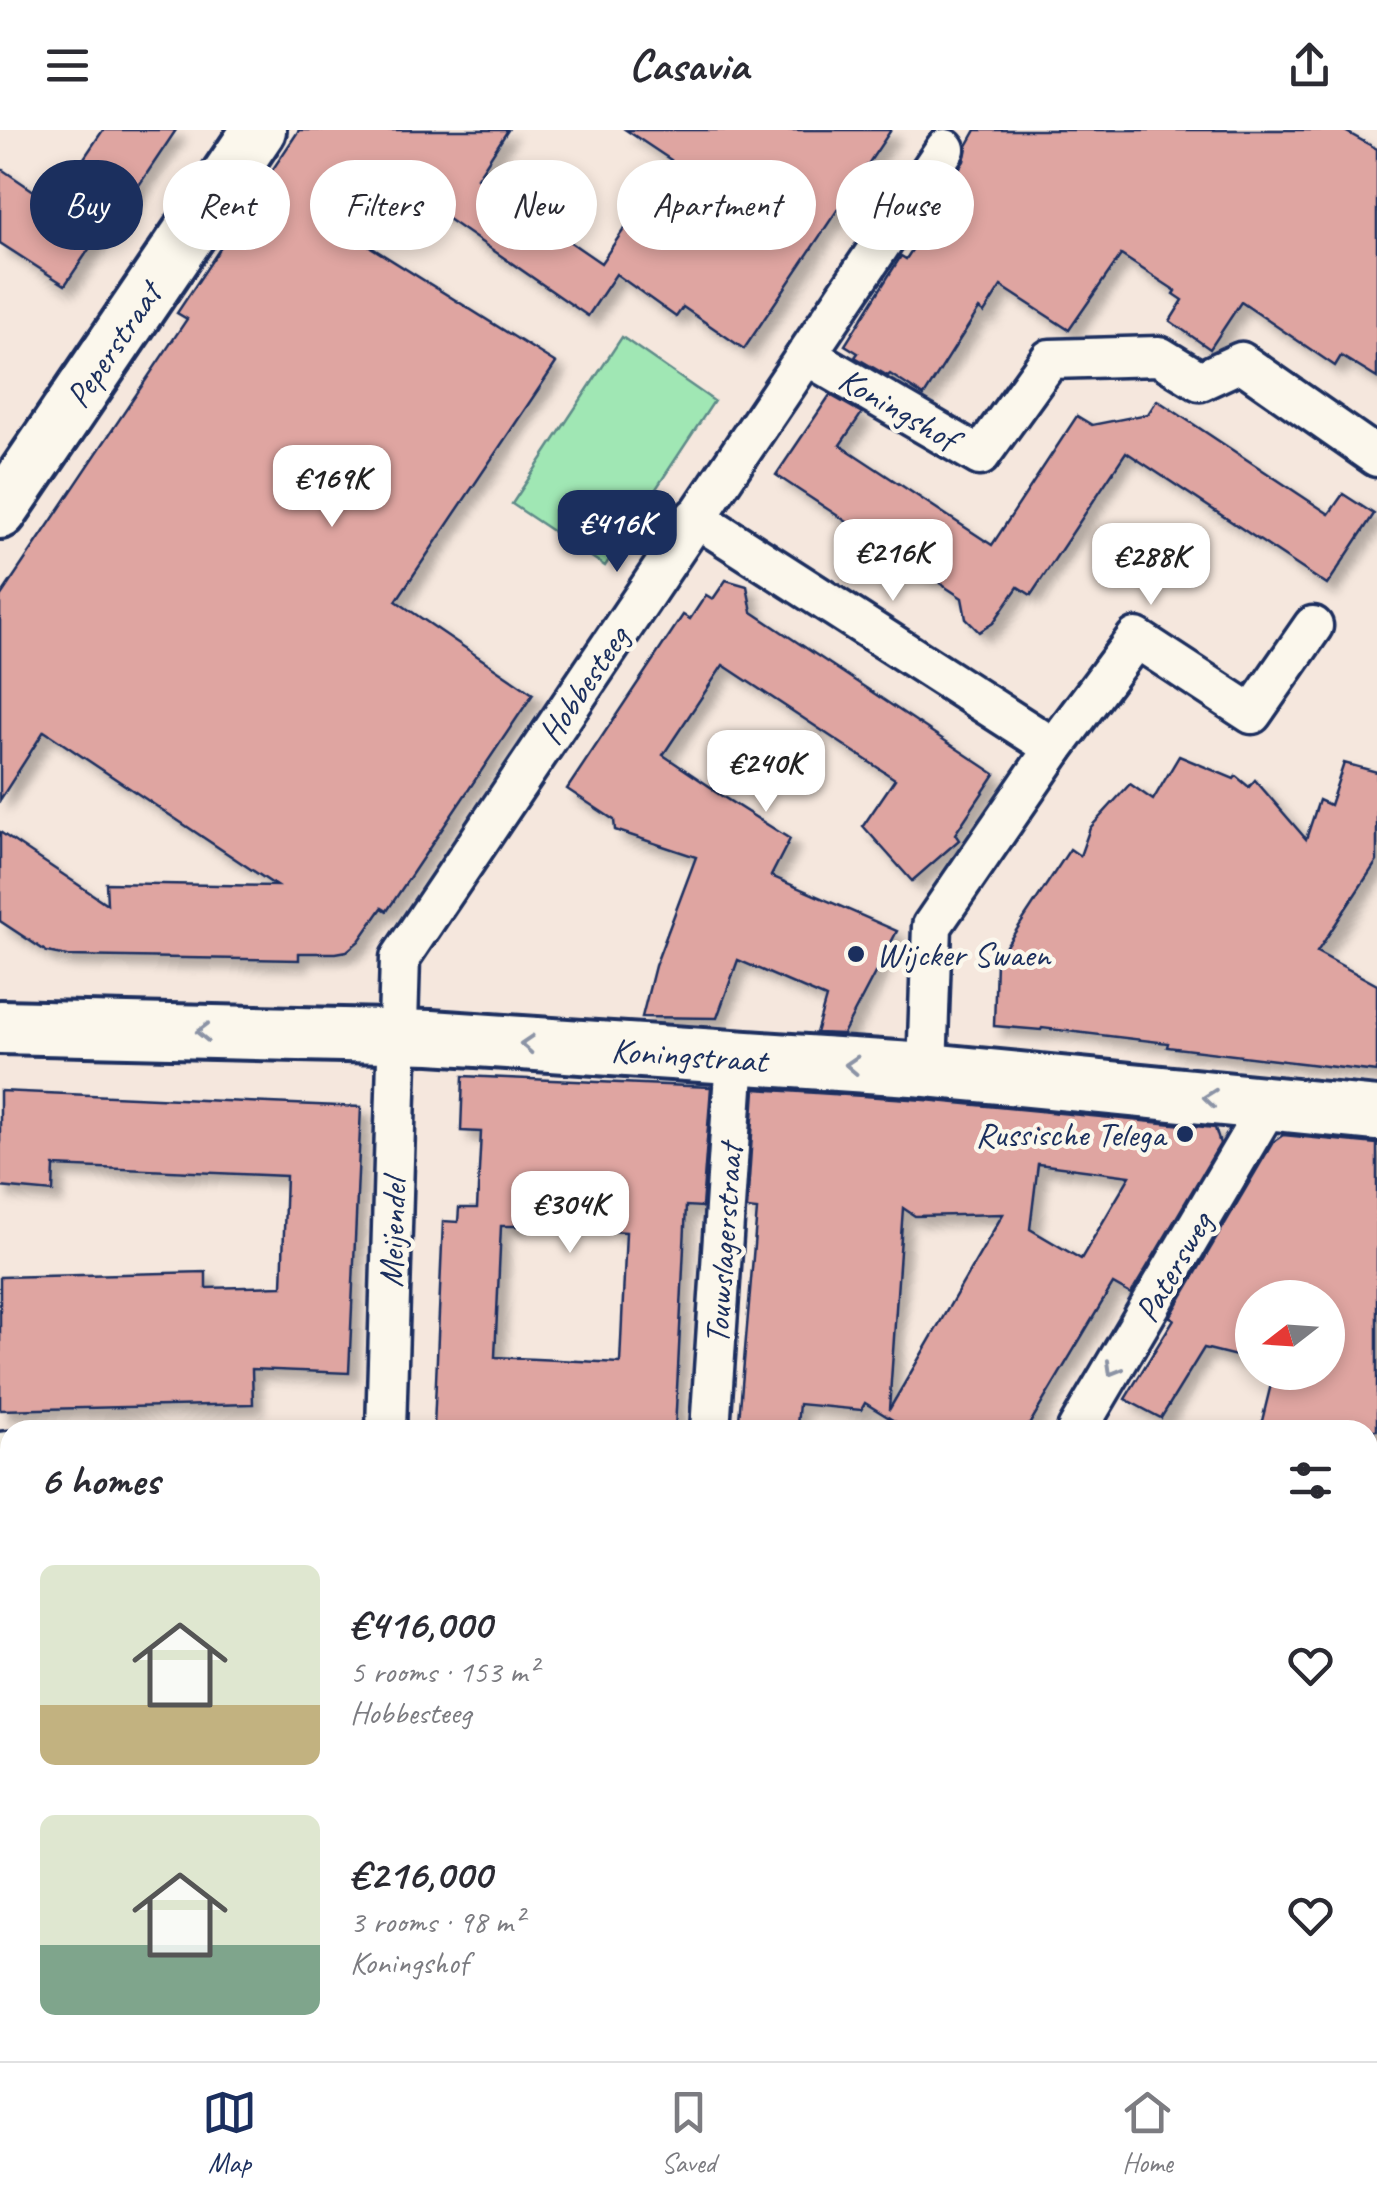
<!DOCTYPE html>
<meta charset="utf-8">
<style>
body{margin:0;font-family:Caveat,sans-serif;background:#f2f2f3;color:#2b2b33;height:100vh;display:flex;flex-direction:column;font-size:38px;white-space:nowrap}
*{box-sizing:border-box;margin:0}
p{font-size:32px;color:#7c7c81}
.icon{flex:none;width:55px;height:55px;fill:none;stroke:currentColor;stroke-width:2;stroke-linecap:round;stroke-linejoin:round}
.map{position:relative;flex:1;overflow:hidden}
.drawer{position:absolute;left:0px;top:1290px;width:1378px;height:642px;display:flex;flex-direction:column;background:#fff;border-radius:30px 30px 0 0;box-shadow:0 5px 15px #0003}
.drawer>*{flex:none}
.top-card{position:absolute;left:30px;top:30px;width:1318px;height:90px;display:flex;gap:20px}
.needle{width:65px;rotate:253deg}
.tools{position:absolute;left:1235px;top:1150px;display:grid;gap:20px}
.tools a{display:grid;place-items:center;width:110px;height:110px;border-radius:50%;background:#fff;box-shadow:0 5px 15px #0003;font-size:50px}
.price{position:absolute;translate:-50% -85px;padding:0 22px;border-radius:20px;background:#fff;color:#222;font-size:32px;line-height:65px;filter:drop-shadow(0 2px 5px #0008)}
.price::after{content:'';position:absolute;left:50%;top:60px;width:30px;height:22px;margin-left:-15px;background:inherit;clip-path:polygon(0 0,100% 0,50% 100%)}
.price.active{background:#1b2f5e;color:#fff}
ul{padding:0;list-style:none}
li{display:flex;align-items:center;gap:30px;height:250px;padding:0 40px}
li span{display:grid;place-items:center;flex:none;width:280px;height:200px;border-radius:15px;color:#555}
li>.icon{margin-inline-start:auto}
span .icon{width:120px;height:120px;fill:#fffc;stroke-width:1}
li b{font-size:42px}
h2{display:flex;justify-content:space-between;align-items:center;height:120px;padding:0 40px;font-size:42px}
.pill{padding:0 35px;border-radius:45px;background:#fff;box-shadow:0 5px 15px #0003;font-size:35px;line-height:90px}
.pill.active{background:#1b2f5e;color:#fff}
header{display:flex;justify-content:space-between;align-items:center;height:130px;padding:0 40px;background:#fff;font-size:45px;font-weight:800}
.tab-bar{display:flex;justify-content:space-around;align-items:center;height:140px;border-top:2px solid #e1e1e2;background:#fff;font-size:28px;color:#7c7c81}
.tab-bar a{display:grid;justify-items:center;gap:5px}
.tab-bar .active{color:#1b2f5e}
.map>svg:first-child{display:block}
</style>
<header><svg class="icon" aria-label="menu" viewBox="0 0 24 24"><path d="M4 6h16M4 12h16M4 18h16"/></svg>Casavia<svg class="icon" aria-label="share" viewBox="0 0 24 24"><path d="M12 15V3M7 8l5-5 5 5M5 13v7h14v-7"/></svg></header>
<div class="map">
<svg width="1377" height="1931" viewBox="0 0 1377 1931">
<defs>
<filter id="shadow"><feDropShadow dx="9" dy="9" stdDeviation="5" flood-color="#0004"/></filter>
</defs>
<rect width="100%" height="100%" fill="#f5e7dd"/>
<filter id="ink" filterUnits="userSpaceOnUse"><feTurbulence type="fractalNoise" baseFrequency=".01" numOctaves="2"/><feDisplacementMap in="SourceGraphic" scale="20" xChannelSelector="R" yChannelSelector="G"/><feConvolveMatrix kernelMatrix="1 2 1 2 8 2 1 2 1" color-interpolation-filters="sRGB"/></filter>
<g filter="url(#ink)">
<g fill="#a0e7b4" stroke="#5e8b89" stroke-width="2.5">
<polygon points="622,207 714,271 605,436 512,374"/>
<polygon points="1052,1923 1083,1923 1083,1926 1167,1931 1052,1931"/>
</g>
<g fill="#dfa5a1" stroke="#1b2f5e" stroke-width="2.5" fill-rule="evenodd" filter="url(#shadow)">
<polygon points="103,0 176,0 111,97 106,94 65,155 0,113 0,38 53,74"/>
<polygon points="299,0 508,0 477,48 601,133 671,30 626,0 891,0 744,219 683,177 676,187 616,144 588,186 435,80 441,70 385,34 342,99 556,233 396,471 533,564 387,781 382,778 359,811 347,821 336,823 299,823 299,830 67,826 47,822 0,791 0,702 107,774 106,753 276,756 44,601 0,670 0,467 187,189 177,183"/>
<polygon points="976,0 1343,0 1377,19 1377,248 1341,226 1335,236 1241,172 1210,219 1170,191 1183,170 1174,164 1176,161 1121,125 1069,200 1001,156 984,183 979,179 924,266 890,244 888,246 855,227 858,223 845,215 901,126 906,129 955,55 950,52 964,31 967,16"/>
<polygon points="830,265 862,283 840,315 992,415 1077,286 1092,295 1148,284 1157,270 1329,384 1343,364 1374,384 1327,455 1126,322 1031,465 1018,457 993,493 979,502 966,489 962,468 776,345"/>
<polygon points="726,450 747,456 752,482 995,644 955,704 959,710 912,751 863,696 895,649 723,535 663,625 715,660 714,661 790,709 771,746 897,801 843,904 816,903 826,868 738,830 717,888 642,887 655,836 696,727 615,700 614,690 567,659 683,485 690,489 706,465 713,469"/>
<polygon points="1179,626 1234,649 1236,646 1249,657 1255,650 1306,709 1319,670 1330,675 1344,633 1377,642 1377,731 1317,822 1377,855 1377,942 1167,917 1168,913 1042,898 1041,900 994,896 996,831 1070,719 1080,726 1090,698 1130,654 1153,670"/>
<path d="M463,946L711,957L702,1077L686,1076L675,1300H494L434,1297L443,1091L458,1092L459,1078H477L481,1002L461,1001ZM531,1063L602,1066V1071L610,1072V1101L626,1102L620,1233L495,1227L501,1096H516V1068L531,1069Z"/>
<path d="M755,959L925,970L1215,998L1220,1014L1131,1164L1113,1154L1026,1300H909L865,1273L861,1280L799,1274L797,1295L739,1290L757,1080L747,1079ZM1038,1034L1130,1046L1081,1129L1030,1099ZM903,1078L915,1086L1003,1084L889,1280Z"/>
<polygon points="0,961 361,977 349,1243 252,1239 253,1274 0,1280 0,1147 206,1142 206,1158 282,1156 286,1046 54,1036 53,1062 0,1057"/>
<polygon points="1283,1005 1377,1014 1377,1300 1285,1300 1261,1295 1274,1242 1328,1242 1328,1168 1252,1168 1252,1230 1204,1218 1161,1288 1125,1269 1174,1189 1170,1187 1273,1012"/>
</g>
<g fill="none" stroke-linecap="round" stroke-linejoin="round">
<defs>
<g id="street">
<polyline points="808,226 980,326 1050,229 1159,226 1200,251 1241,232 1377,327"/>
<polyline points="695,387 1054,618"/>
<polyline points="927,940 932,796 1054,618 1136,508 1252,584 1313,496"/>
<polyline points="386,1300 400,828 945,19"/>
<polyline points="710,1300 735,928"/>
<polyline points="1077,1300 1269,974"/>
<polyline points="0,1322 10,1321"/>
<polyline points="1368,1441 1377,1414"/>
<polyline points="1368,1881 1377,1881"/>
<polyline points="1213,1931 1217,1922"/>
</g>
<g id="secondary">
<polyline points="0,382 259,0"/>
<polyline points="0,897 431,907 927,940 1377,984"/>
<polyline points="0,1900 10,1900"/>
</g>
</defs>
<use href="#street" stroke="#1b2f5e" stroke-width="45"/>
<use href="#secondary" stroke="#1b2f5e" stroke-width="60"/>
<use href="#street" stroke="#fbf7ec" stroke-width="38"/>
<use href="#secondary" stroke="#fbf7ec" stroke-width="52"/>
</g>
<defs><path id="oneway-chevron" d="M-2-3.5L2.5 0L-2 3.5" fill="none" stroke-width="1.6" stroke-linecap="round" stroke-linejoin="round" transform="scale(2.5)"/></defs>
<g stroke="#8b93a5">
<use href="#oneway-chevron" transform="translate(203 902) rotate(-179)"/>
<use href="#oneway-chevron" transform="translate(527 914) rotate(-176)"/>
<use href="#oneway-chevron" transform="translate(852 935) rotate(-177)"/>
<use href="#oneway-chevron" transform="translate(1210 968) rotate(-174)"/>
<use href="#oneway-chevron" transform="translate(1113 1239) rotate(120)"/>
</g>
</g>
<g fill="#1b2f5e" stroke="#fbf7ec" stroke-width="4">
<circle cx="856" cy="824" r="10"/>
<circle cx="1185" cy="1004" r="10"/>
</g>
<g text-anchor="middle" stroke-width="9" stroke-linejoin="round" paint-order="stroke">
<g font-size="35" fill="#1b2f5e" stroke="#fbf7ec">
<text transform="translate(113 215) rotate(-56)" y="12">Peperstraat</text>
<text transform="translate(898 278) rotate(30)" y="12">Koningshof</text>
<text transform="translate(583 555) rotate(-56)" y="12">Hobbesteeg</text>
<text transform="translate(689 925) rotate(4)" y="12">Koningstraat</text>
<text transform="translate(392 1103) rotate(-88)" y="12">Meijendel</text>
<text transform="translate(723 1114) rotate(-86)" y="12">Touwslagerstraat</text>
<text transform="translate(1173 1137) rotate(-60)" y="12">Patersweg</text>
</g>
<g font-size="35" fill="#1b2f5e" stroke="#fbf7ec" text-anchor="start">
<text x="876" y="836">Wijcker Swaen</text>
<text x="1165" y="1016" text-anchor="end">Russische Telega</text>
</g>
</g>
</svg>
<div class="tools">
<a><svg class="needle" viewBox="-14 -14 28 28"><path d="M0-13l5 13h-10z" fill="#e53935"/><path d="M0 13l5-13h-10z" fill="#7c7c81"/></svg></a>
</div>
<b class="price" style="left:332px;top:400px">€169K</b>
<b class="price active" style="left:617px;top:445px">€416K</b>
<b class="price" style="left:893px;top:474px">€216K</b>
<b class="price" style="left:1151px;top:478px">€288K</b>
<b class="price" style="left:766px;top:685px">€240K</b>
<b class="price" style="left:570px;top:1126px">€304K</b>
<div class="top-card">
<a class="pill active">Buy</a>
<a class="pill">Rent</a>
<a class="pill">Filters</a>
<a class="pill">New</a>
<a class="pill">Apartment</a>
<a class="pill">House</a>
</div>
<section class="drawer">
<h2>6 homes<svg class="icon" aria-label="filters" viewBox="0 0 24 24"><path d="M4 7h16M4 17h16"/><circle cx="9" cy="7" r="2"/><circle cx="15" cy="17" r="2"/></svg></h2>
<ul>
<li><span style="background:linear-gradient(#dfe7d0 70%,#c2b280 0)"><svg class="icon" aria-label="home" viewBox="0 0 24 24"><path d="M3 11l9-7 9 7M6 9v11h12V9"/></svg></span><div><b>€416,000</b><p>5 rooms · 153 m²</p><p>Hobbesteeg</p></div><svg class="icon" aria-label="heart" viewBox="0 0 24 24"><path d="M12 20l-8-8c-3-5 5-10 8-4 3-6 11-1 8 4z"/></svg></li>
<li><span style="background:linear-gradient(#dfe7d0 65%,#7fa58c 0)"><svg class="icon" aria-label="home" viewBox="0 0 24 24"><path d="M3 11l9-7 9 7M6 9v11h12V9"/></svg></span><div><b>€216,000</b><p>3 rooms · 98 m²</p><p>Koningshof</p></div><svg class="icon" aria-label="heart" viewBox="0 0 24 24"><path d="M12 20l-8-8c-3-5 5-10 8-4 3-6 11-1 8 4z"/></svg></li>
</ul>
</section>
</div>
<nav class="tab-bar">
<a class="active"><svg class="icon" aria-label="map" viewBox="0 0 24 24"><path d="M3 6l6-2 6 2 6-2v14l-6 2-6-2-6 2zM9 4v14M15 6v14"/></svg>Map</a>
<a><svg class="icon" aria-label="saved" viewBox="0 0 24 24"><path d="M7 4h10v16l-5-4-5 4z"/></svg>Saved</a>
<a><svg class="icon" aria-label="home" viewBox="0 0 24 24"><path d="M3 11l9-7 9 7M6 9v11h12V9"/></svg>Home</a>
</nav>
